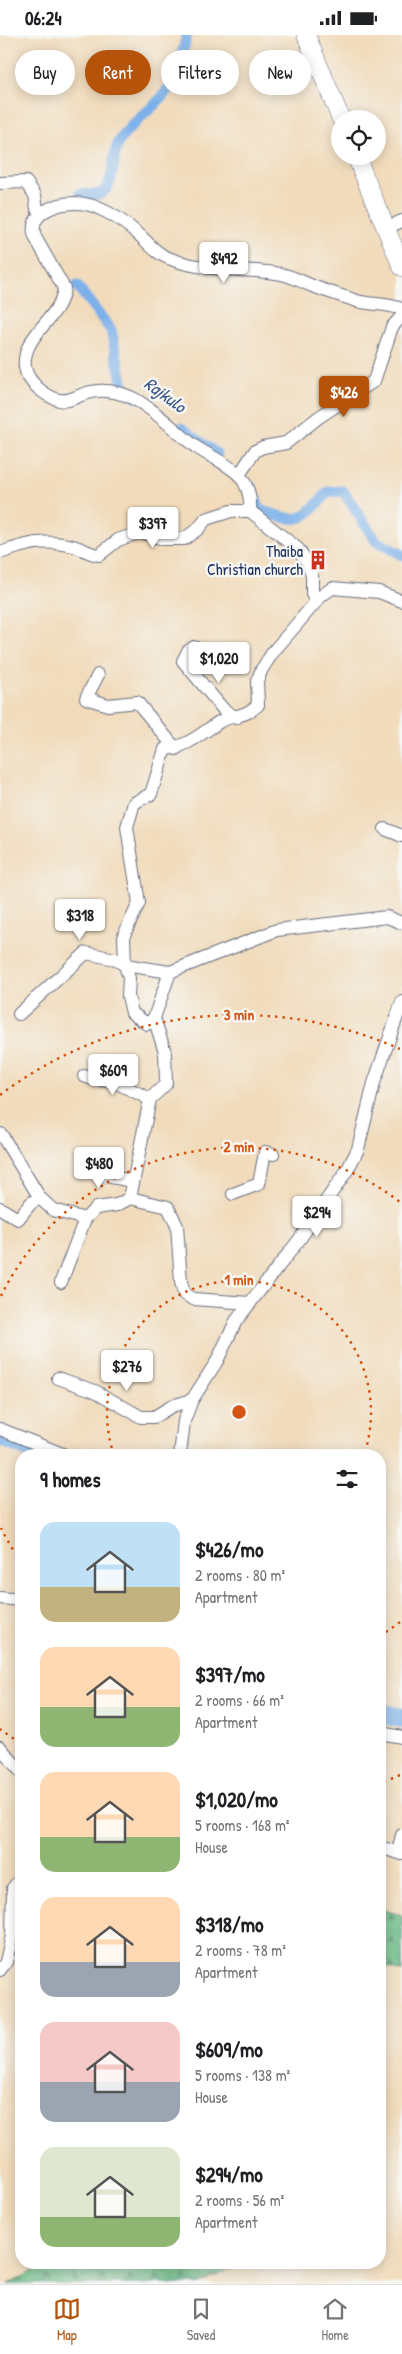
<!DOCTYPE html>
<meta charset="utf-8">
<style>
body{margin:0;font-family:"Patrick Hand",sans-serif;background:#f2f2f2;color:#202124;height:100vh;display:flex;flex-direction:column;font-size:19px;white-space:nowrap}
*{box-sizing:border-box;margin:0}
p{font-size:16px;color:#757577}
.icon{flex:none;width:28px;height:28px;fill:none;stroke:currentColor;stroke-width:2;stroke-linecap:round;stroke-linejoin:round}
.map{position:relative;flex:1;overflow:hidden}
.sheet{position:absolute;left:15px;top:1414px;width:371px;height:820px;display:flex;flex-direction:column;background:#fff;border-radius:20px;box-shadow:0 2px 12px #0003}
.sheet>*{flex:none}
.banner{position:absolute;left:15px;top:15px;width:372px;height:45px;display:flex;gap:10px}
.buttons{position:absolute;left:331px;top:75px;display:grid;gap:10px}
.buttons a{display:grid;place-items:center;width:55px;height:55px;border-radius:50%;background:#fff;box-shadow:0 2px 12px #0003;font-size:25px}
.price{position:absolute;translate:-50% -42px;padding:0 11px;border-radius:5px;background:#fff;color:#222;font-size:16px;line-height:32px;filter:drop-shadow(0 1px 2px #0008)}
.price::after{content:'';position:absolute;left:50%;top:30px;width:15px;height:11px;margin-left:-8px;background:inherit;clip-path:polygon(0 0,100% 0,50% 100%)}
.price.active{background:#b45309;color:#fff}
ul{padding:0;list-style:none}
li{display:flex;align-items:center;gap:15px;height:125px;padding:0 25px}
li span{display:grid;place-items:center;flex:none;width:140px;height:100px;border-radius:15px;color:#555}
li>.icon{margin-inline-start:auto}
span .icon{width:60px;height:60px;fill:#fffc;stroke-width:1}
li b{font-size:21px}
h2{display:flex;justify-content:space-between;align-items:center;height:60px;padding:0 25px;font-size:21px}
.pill{padding:0 18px;border-radius:22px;background:#fff;box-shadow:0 2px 12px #0003;font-size:18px;line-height:45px}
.pill.active{background:#b45309;color:#fff}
.status{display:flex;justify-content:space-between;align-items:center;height:35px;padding:0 25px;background:#fff;direction:ltr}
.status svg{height:14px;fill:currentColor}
.dock{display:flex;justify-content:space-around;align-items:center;height:70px;border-top:1px solid #e0e0e0;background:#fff;font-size:14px;color:#757577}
.dock a{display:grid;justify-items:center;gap:2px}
.dock .active{color:#b45309}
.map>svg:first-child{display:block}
</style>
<div class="status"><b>06:24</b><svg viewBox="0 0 49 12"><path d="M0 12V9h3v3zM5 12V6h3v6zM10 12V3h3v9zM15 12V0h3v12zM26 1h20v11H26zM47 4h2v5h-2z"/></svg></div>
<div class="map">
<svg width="402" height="2249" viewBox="0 0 402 2249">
<defs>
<pattern id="forest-firs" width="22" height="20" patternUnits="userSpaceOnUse" patternTransform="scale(1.25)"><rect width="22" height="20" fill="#6cbb86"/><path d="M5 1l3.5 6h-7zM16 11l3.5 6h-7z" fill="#589871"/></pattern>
</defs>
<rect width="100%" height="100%" fill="#f6f6f2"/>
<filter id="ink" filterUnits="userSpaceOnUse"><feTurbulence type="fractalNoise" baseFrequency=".02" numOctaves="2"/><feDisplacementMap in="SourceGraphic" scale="10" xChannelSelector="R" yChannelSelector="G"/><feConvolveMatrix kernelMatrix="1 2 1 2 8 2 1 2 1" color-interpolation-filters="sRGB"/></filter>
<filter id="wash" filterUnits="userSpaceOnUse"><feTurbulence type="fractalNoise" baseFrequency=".0096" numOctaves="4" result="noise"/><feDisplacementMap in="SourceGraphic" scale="20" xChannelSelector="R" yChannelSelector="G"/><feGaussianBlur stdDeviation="1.12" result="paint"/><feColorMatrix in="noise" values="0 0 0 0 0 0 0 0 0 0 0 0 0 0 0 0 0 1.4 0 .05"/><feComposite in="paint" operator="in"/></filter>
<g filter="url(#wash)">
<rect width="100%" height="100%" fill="#f1dbbb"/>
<g fill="url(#forest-firs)" stroke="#447572">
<polygon points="380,1874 402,1880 402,1937 380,1930"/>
<polygon points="49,2228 242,2228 200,2249 8,2249"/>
</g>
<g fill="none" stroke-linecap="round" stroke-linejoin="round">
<g stroke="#7bb0e9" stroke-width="11">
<path d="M80,159C88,159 99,162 105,155C116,142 111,121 119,107C129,89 148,78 161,63C177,46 181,22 187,0"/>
<polyline points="77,251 111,295 123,351 137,362"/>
<polyline points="181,393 217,419"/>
<path d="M251,452L260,475C300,488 300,489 328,457L343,456L376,506L402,520"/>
</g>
<g stroke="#7bb0e9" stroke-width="20">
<polyline points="0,1401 45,1420"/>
<polyline points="380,1678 402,1683"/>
</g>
</g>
</g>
<g filter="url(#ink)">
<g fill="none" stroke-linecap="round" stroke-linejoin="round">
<defs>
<g id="street">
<polyline points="0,148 26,147 35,160 37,174 42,177"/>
<polyline points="386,193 402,186"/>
<polyline points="239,440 255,416 263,412 286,408 319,382 374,346 392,292 402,281"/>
<path d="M250,476C251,463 249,452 240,441C229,429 209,421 196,412C174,396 145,363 118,358C107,355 95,355 84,359C75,362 69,367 59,365C45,361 27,347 25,332C21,300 61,284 64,253L35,202C27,178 56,168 76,168C97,168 122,185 137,198C147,206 154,217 166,222C201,237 238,233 275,238C288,239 298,245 310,250C325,256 342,261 357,266C372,270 387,268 402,274"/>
<path d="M0,518C29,508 42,504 73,511C82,513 89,519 99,520L118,505L141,497L163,504H184L198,494L206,484L231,476H250L298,514L308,528L312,541V559L316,567"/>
<path d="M402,566L379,557L332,553L320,562L273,617L262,634L257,646L258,670C243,684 232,679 219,687C202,698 186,713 165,714L151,759L134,768L127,792L139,868L124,900L125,930L129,943L128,961L132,978L147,989L154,983L170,937L277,895L387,882L402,888"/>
<polyline points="194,612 188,616 183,626 223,674 236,683"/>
<polyline points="98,640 86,663 108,670 137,667 176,714"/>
<polyline points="385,794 402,801"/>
<polyline points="19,979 86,918 115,924 125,930 170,937"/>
<polyline points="154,983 165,1017 166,1049 150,1064 130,1163 168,1172 177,1191 181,1247 184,1259 193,1264 250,1268"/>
<polyline points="84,1041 93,1044 115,1047 150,1064"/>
<polyline points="1,1099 40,1163 53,1175 85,1184"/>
<polyline points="86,1124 100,1140 133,1146"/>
<polyline points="233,1159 259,1149 265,1117 273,1119"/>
<polyline points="0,1173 18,1184 31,1168 40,1163"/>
<polyline points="61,1247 85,1184 96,1173 117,1170 130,1163"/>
<polyline points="58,1343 95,1356 141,1382 154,1382 172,1371 192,1365"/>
<polyline points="0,1394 65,1420"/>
<polyline points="180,1420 184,1386 192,1365 217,1326 236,1286 299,1205 348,1134 358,1114 374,1048 402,967"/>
<polyline points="0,1563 21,1565"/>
<polyline points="380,1698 402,1702"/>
<polyline points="0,1712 21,1737"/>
<polyline points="380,1812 402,1819"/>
<polyline points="398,1817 402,1800"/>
<polyline points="0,1935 6,1927 12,1900 13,1853 21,1843"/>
</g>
<g id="secondary">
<polyline points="306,0 341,84"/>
<polyline points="356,121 402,232"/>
</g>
</defs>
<use href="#street" stroke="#666b7f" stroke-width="14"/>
<use href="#secondary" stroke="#666b7f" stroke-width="19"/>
<use href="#street" stroke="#fff" stroke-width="12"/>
<use href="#secondary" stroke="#fff" stroke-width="18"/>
</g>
</g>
<g fill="none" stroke="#d45514" stroke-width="2.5" stroke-dasharray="2.5 5">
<path d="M114 1420A132 132 0 1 1 364 1420"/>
<path d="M400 1587A265 265 0 0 1 381 1600M21 1527A265 265 0 0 1 1 1493M1 1261A265 265 0 0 1 400 1167"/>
<path d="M400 1740A397 397 0 0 1 381 1748M20 1708A397 397 0 0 1 0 1694M0 1060A397 397 0 0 1 400 1014"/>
</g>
<defs>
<symbol id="building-bare" viewBox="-9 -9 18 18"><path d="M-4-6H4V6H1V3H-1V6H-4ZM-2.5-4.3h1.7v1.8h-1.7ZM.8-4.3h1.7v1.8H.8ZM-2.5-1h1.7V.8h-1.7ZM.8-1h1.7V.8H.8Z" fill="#c8321e" stroke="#f6f6f2" stroke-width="2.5" paint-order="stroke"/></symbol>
</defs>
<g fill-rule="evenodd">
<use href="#building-bare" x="304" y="511" width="28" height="28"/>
</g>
<g text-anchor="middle" stroke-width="5" stroke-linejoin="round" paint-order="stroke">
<g font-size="16" fill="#1b2f5e" stroke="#f6f6f2" text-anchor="end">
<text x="303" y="522">Thaiba<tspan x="303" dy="18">Christian church</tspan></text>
</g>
<g font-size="18" font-style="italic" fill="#385688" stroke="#f6f6f2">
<text transform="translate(165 360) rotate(36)" y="6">Rajkulo</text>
</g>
</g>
<circle cx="239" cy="1377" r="8" fill="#d45514" stroke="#f6f6f2" stroke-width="2.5"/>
<g font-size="15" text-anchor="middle" font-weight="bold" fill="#d45514" stroke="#f6f6f2" stroke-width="5" stroke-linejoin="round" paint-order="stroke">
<text x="239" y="985">3 min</text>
<text x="239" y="1117">2 min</text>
<text x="239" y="1250">1 min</text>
</g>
</svg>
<div class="buttons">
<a><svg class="icon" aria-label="locate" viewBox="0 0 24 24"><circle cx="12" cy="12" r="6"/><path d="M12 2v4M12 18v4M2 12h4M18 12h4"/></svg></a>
</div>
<b class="price" style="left:224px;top:249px">$492</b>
<b class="price active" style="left:344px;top:383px">$426</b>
<b class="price" style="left:153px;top:514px">$397</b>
<b class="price" style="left:219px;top:649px">$1,020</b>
<b class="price" style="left:80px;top:906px">$318</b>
<b class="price" style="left:113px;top:1061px">$609</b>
<b class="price" style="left:99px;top:1154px">$480</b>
<b class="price" style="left:317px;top:1203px">$294</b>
<b class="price" style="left:127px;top:1357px">$276</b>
<div class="banner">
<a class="pill">Buy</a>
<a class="pill active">Rent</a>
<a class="pill">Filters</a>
<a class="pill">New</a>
</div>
<section class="sheet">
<h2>9 homes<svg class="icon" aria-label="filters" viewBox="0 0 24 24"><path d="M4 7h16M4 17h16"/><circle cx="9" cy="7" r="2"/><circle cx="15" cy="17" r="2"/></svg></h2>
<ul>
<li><span style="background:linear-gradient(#bfe0f5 65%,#c2b280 0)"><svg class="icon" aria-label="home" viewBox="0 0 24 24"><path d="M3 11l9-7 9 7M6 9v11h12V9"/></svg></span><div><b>$426/mo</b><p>2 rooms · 80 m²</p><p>Apartment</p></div></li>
<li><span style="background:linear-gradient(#ffd9b3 60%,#8fb573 0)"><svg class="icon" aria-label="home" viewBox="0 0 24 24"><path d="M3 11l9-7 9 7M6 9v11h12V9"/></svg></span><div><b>$397/mo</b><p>2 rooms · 66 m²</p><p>Apartment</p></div></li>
<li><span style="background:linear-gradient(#ffd9b3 65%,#8fb573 0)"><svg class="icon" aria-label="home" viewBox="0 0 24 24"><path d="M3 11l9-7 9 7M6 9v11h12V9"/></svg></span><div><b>$1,020/mo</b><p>5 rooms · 168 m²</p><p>House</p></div></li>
<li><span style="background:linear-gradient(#ffd9b3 65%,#9aa5b1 0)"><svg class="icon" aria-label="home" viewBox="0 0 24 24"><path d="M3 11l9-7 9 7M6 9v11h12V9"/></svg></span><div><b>$318/mo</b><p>2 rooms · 78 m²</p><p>Apartment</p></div></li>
<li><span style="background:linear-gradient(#f6c9c9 60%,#9aa5b1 0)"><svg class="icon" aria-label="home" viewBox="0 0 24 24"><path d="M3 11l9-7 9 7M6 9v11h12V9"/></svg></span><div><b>$609/mo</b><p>5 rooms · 138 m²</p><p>House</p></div></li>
<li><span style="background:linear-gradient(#dfe7d0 70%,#8fb573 0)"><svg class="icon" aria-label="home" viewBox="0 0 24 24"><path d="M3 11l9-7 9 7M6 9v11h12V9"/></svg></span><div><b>$294/mo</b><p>2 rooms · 56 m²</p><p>Apartment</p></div></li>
</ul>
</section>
</div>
<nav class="dock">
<a class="active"><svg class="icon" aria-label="map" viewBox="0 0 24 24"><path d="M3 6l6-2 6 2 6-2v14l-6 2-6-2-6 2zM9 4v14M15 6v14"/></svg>Map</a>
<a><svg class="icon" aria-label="saved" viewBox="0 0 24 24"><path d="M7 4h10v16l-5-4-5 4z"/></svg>Saved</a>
<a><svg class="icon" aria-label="home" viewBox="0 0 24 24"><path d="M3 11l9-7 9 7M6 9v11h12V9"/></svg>Home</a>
</nav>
